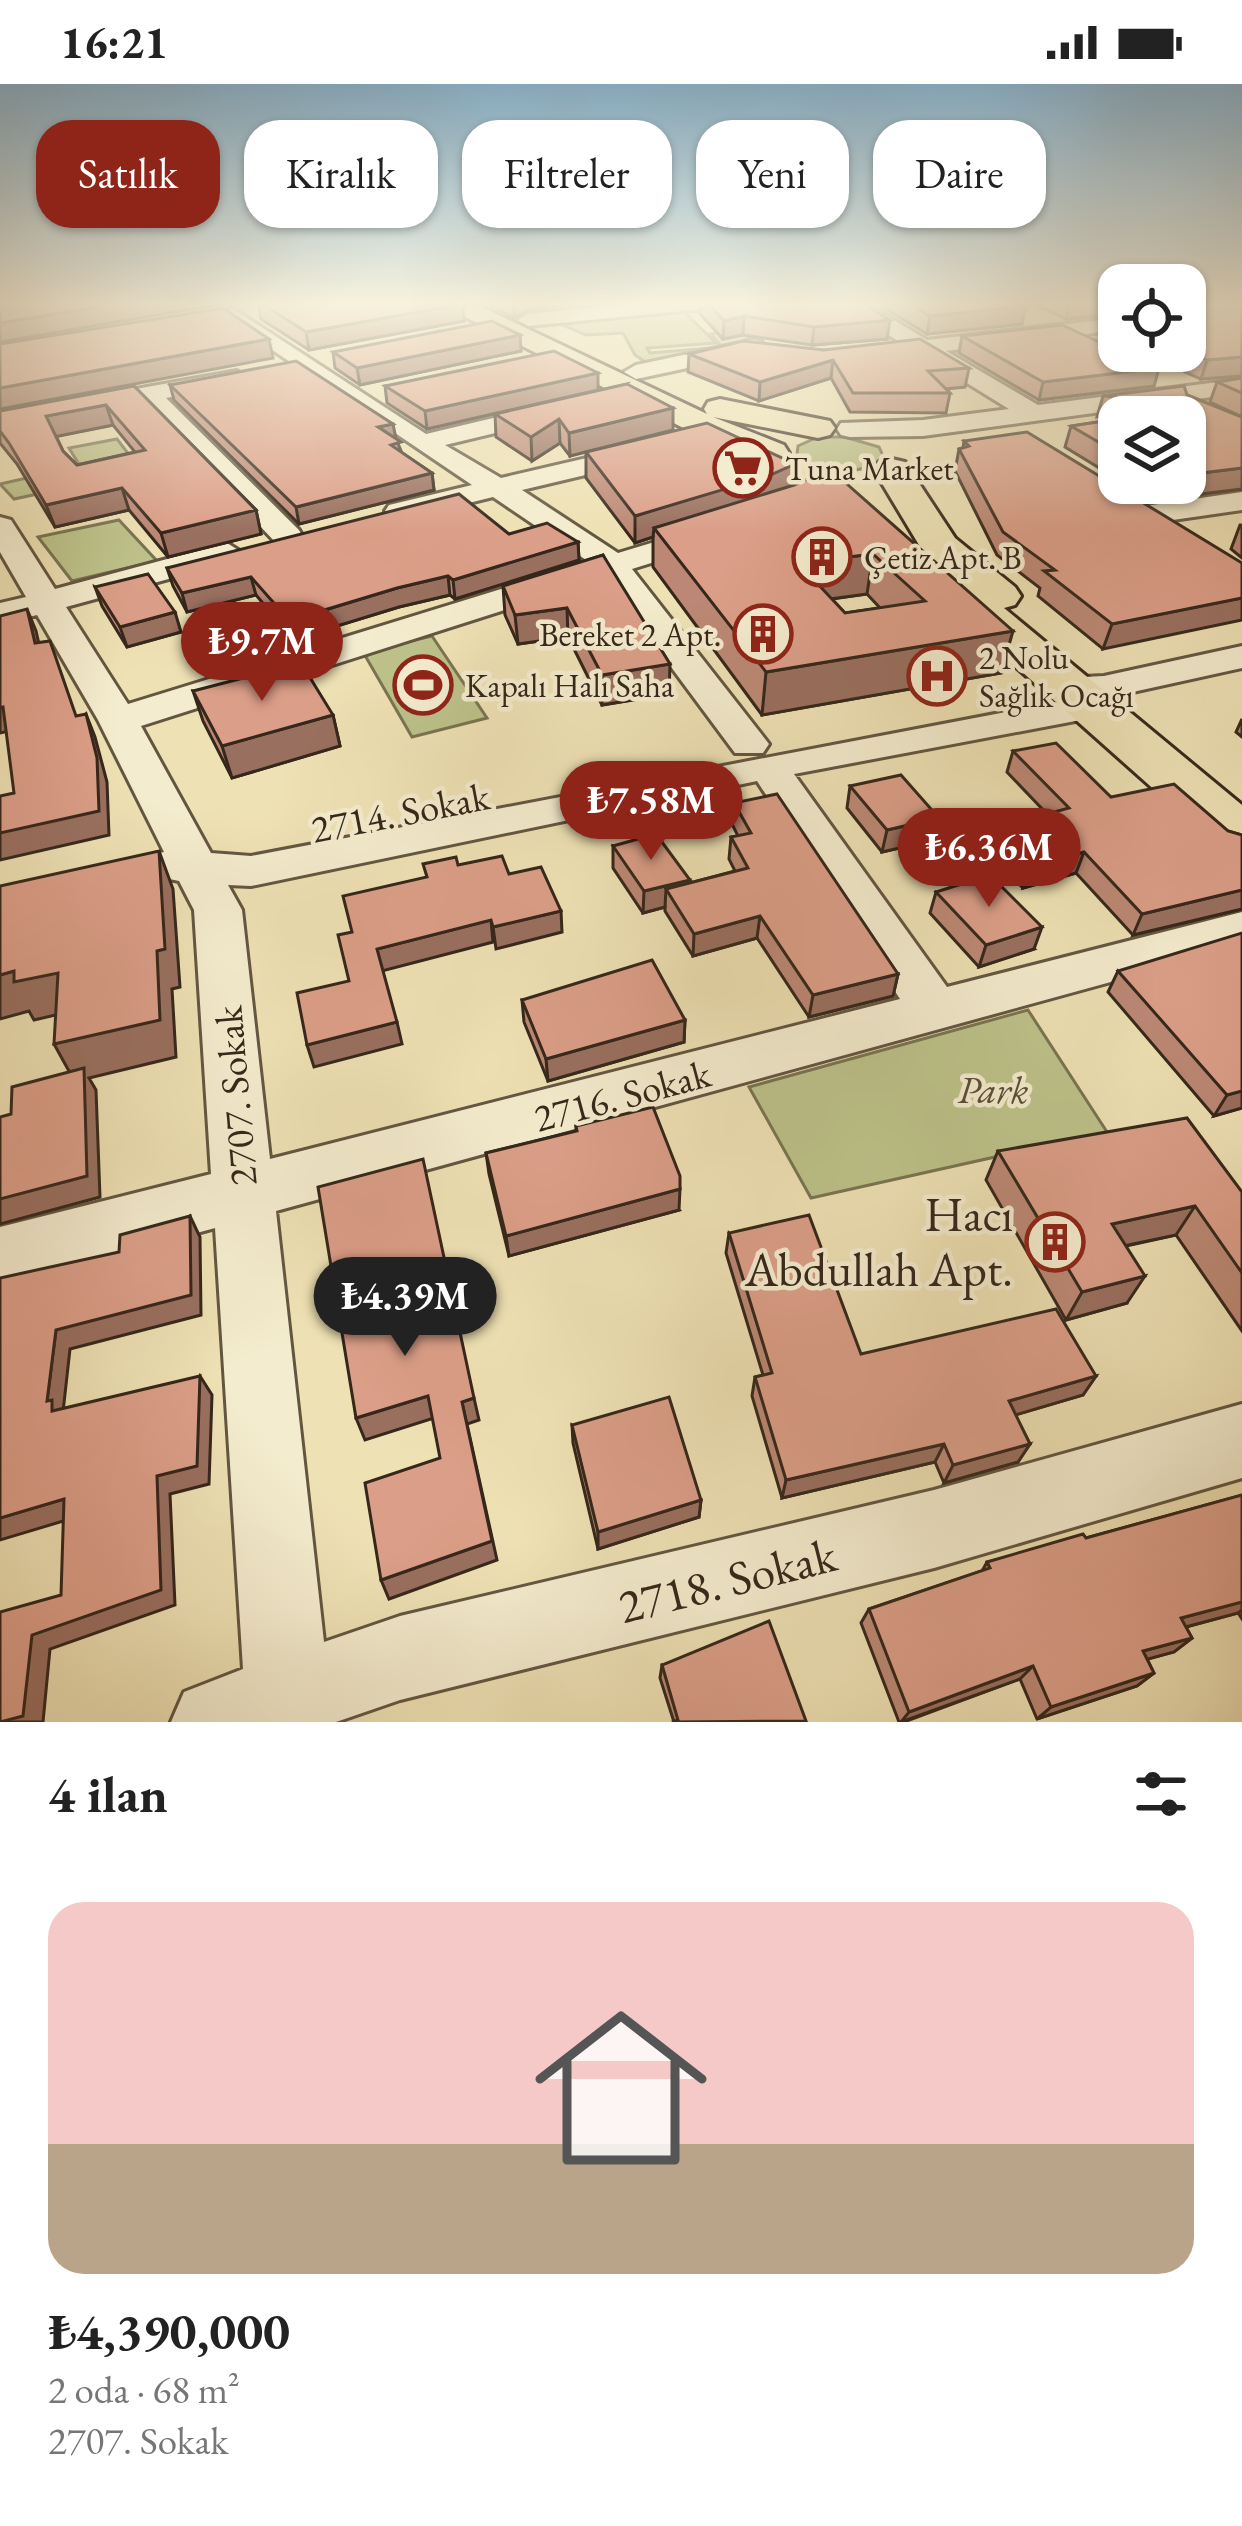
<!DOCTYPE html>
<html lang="tr">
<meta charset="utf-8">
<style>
body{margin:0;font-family:"EB Garamond",serif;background:#f6f6f6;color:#222;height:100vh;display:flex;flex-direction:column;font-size:45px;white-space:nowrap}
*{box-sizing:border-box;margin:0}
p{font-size:39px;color:#767676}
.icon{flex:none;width:66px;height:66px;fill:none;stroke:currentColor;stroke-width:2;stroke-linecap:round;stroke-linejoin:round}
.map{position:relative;height:1638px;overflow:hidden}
.details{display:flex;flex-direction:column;background:#fff;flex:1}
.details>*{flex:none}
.guide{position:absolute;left:36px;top:36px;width:1170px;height:108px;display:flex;gap:24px}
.tools{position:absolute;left:1098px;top:180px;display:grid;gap:24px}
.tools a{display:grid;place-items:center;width:108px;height:108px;border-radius:24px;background:#fff;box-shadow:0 3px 9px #0004;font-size:60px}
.price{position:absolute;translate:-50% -102px;padding:0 27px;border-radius:42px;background:#8f2418;color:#fff;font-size:39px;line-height:78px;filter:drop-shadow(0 3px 6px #0008)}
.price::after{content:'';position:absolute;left:50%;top:72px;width:36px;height:27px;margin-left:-18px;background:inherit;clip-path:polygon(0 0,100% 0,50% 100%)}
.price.on{background:#222;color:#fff}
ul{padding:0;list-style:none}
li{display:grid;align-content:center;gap:24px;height:636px;padding:0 48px}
li span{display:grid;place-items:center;height:372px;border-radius:36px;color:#555}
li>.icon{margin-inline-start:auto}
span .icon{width:216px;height:216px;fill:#fffc;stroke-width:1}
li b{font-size:51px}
h2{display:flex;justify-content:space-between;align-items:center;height:144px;padding:0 48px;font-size:51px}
.pill{padding:0 42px;border-radius:36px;background:#fff;box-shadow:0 3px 9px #0004;font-size:42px;line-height:108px}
.pill.on{background:#8f2418;color:#fff}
.status{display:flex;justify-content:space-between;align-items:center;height:84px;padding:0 60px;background:#fff;direction:ltr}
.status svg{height:33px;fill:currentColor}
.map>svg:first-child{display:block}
</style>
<div class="status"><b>16:21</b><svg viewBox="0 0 49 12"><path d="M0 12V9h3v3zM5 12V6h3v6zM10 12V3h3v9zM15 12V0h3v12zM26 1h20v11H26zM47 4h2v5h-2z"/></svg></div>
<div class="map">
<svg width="1242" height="1638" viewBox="0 0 1242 1638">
<rect width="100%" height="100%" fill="#eee1b4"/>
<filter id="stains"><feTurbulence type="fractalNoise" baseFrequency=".00167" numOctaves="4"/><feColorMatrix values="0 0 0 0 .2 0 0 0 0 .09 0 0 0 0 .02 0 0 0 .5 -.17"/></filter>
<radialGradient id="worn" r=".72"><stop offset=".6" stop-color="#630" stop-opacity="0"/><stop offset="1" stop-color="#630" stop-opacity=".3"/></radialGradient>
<g fill="#bdc28a" stroke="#797452" stroke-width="3">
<polygon points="682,226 716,259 647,264 650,269 722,263 711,250 739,244 754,251 729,264 650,281 635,271 623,249 586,251 551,236 613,230 620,234"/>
<path d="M845,353L879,363L884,374C861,393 820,389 797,370L798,362L818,353Z"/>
<polygon points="117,355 130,372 201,375 14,415 0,400 80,382 69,364"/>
<polygon points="119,436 157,477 72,497 38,453"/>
<polygon points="432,552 487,634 412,653 363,568"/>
<polygon points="1028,926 1107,1048 811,1114 749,1003"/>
</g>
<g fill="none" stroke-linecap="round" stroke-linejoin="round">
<defs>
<g id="minor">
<polygon points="634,219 712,219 702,225 528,242 518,236 528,230"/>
<polygon points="841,219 866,219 927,256 1119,234 1119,246 946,267 1038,321 1242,295 1242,309 923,352 850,353 841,351 837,345 841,339 923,336 1009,325 920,270 862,274 862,264 901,259"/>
<path d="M232,224L426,350L557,319L566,322L570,327L566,332L445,361L501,394L647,360L657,362L661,368L657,374L522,406L618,469L714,440L725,442L729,449L725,456L632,485L769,660L763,669H735L605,494L141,642L211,769L251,772L1079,614L1063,610L1057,602L1063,594L1104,592L1242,562V584L1119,611L1107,631L794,690L947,903L1242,828V862L276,1127L324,1558L400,1532L934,1406L1242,1320V1394L934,1484L400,1616L336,1638H171L184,1608L243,1585L215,1144L0,1203V1143L211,1090L194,826L179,797L155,792L148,781L155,770L164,768L98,636L37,531L0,540V519L26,513L0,468V433L11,436L55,505L227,459L243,469L238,476L66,523L128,620L589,478L493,413L400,436L389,433L385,427L389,421L472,401L225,234L222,230ZM757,697L900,915L270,1075L242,826L228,801L251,802Z"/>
<polygon points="754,256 762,258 762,268 636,295 624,288 636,281"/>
<polygon points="237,287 249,294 245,299 166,314 299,446 303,453 299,460 277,460 143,318 0,345 0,329"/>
<polygon points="1242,408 1242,426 1145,440 1130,431 1145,422"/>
</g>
<g id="major">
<polygon points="438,219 473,219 707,330 704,325 708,318 720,315 830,337 835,344 830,351 818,354 713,333 784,361 789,369 784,377 758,377 705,355"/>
<polygon points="892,375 905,378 955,454 1015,503 1021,512 1015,521 1004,524 1242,721 1242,771 1221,765 931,507 924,498 931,489 943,486 925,471 874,386 879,378"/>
</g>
</defs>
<use href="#minor" stroke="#635641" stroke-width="6"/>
<use href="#major" stroke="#35271b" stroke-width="6"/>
<use href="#minor" fill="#f4ecce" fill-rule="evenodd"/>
<use href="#major" fill="#eee1b4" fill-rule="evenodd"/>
</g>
<g fill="#bc8875" stroke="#35271b" stroke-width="3" fill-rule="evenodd">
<polygon points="258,219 462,219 464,237 309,266 261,235"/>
<polygon points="485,219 576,219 528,226 514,234"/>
<polygon points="701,219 863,219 887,255 812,261 743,251 723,255 700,230"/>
<polygon points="876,219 1021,219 1022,240 927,250"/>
<polygon points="1032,219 1119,219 1119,230 1066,235"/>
<polygon points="1242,219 1201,295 1137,267 1185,267"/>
<polygon points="1119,232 1119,259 1104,252 1109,234"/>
<polygon points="520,251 521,267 360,301 335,284 333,268"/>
<polygon points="962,252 1159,284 1154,302 1039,316 959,269"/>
<polygon points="824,266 969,284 965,303 946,305 950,309 946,329 850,328 831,294 759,317 688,288 689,270"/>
<polygon points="1242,294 1242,333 1210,318 1217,298"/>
<polygon points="627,300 570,372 560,359 532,377 496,353 495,330"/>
<polygon points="170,301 396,355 402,369 432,389 434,406 299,440 174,316"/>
<path d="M134,302L256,426L261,450L168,473L129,426L55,443L17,380L0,359V327ZM113,341L135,368L77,381L63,367L56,352Z"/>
<polygon points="385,302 598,306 427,345 387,319"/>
<polygon points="1184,302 1187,311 1242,333 1242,405 1152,416 1124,399 1185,399 1185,333 1119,333 1119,396 1065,363 1071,342 1110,336 1110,333 1097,333 1103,312"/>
<polygon points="964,357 1237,478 1103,565 1038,512 1040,504 997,471 955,387 959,365 963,364"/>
<path d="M586,368L793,402L830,385L1001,589L762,631L653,483V453L635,459L586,394ZM867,510L880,524L845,529L832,515Z"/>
<polygon points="1240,441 1242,441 1242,474 1231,465"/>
<polygon points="578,458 579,476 455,515 450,511 399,523 327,545 328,553 299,562 256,511 187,528 173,502 167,484"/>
<polygon points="603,471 669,610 602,621 568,553 518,560 505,531 503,502"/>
<polygon points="95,503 181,548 127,563 102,522"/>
<polygon points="193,607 333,631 340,662 232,694 203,637"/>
<polygon points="1242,635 1242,653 1236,648"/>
<polygon points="1013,667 1111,713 1242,751 1242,825 1133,851 1076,789 1023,804 986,766 992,745 1047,730 1007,688"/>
<polygon points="850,702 939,734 934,756 882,768 847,724"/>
<polygon points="734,719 898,890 893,912 809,933 757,854 693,872 665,827 665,823 643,829 613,784 613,762 690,799 735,787 729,775 731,753 738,752 732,740"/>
<polygon points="936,808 1034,865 979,883 930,829"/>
<polygon points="1118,887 1242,1024 1214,1032 1108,908"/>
<polygon points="522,916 685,936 684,958 548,997 524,938"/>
<polygon points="576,1042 679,1126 509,1172 489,1090 486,1069 576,1047"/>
<polygon points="998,1067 1242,1108 1242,1247 1176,1151 1126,1162 1127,1219 1066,1236 986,1096"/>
<polygon points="729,1149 861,1270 1096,1292 1083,1311 1015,1331 1030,1360 1018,1378 944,1399 935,1378 782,1414 752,1312 755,1293 763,1291 726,1169"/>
<polygon points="572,1341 701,1416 699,1433 598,1465 573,1359"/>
<polygon points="1242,1411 1242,1535 1238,1529 1186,1543 1192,1554 1174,1568 1147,1575 1154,1589 1137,1602 1037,1635 1020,1595 904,1638 899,1638 861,1539 869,1525 982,1487 987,1478 1086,1454"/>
<polygon points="662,1581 806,1638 674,1638 660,1594"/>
</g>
<g fill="#996f5f" stroke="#35271b" stroke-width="3">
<polygon points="119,219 227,219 0,258 0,239"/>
<polygon points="514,219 576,219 528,226 514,234"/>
<polygon points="1070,219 1119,219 1119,228 1118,230 1066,235"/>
<polygon points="463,220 464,237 309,266 306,248"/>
<polygon points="1026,222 1022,240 927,250 930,232"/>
<polygon points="744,232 743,251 723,255 724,237"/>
<polygon points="890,236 887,255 812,261 814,243"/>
<polygon points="520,251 521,267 360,301 357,284"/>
<polygon points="269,255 273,274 0,325 0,304"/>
<polygon points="1242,273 1242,292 1201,295 1207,276"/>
<polygon points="833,276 831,294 759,317 760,298"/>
<polygon points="1159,284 1154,302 1039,316 1043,298"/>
<polygon points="598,289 598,306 427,345 425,327"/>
<polygon points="106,321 113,341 54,353 46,332"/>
<polygon points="673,324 673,346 570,372 569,349"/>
<polygon points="559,335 560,359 532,377 531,353"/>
<polygon points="393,340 396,355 378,343"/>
<polygon points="795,380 792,406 654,444 653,453 635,459 635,432"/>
<polygon points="1242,384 1242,405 1152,416 1158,399 1185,399 1185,391"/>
<polygon points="432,389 434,406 299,440 296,423"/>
<polygon points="122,404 129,426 55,443 46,421"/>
<polygon points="256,426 261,450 168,473 161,449"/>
<polygon points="578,458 579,476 455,515 453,496"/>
<polygon points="873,470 867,510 793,520 798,479"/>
<polygon points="448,492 450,511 399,523 327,545 328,553 299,562 295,543 318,528 397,504"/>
<polygon points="251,493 256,511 187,528 182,509"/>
<polygon points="1242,514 1242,536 1103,565 1112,540"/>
<polygon points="567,524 568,553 518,560 515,531"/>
<polygon points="27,525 36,547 44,582 35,559"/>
<polygon points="175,528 181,548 127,563 120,543"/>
<polygon points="1013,547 1001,589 762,631 766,588"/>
<polygon points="670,580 669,610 602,621 602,591"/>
<polygon points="3,623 14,646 0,649 0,624"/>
<polygon points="86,630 95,653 107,698 109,751 0,776 0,749"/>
<polygon points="333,631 340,662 232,694 222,662"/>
<polygon points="939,734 934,756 882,768 887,746"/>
<polygon points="159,767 173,805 180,903 172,905 176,973 89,994 96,1006 100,1113 0,1140 0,1115 75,998 54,960 157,867"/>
<polygon points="1084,768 1076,789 1023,804 1030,783"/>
<polygon points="690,796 689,818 666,805 665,823 643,829 644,807"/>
<polygon points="1242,806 1242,825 1133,851 1142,830"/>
<polygon points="561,827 562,848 496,865 493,843"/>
<polygon points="760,832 757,854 693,872 694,850"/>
<polygon points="491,836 493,858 382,887 377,865"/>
<polygon points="1042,843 1034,865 979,883 986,861"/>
<polygon points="14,887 58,889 77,926 34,936 29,927 0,935 0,891"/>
<polygon points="898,890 893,912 809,933 813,911"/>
<polygon points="685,936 684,958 548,997 546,975"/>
<polygon points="397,938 402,960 314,983 307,961"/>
<polygon points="1242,1007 1242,1024 1214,1032 1227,1011"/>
<polygon points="680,1105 679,1126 509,1172 506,1152"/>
<polygon points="1195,1122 1176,1151 1095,1168 1112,1140"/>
<polygon points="190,1132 200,1153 201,1231 70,1265 63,1328 52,1327 47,1317 56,1246"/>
<polygon points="1145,1192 1127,1219 1066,1236 1082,1208"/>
<polygon points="200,1292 212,1311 209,1400 170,1410 175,1521 50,1565 43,1638 4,1638 32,1551 157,1392"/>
<polygon points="1096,1292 1083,1311 998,1336 1009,1317"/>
<polygon points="428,1312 434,1334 365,1356 356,1334"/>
<polygon points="474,1314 479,1336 467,1340 497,1476 389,1515 381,1496 492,1457 462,1318"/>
<polygon points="944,1360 935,1378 782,1414 786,1396"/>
<polygon points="1030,1360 1018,1378 944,1399 953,1381"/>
<polygon points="64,1415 80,1432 0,1456 0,1434"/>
<polygon points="701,1416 699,1433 598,1465 598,1448"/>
<polygon points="1242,1518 1242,1526 1238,1529 1163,1549 1181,1534"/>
<polygon points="1192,1554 1174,1568 1126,1581 1143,1567"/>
<polygon points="1033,1582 1020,1595 901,1638 909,1628"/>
<polygon points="1154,1589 1137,1602 1037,1635 1051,1623"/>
</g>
<g fill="#db9e88" stroke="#35271b" stroke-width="3" fill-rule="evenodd">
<polygon points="0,219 119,219 0,239"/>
<polygon points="261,219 462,219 463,220 306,248"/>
<polygon points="708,219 863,219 890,236 814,243 744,232 724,237"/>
<polygon points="908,219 1021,219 1026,222 930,232"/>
<polygon points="1185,219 1242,219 1242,273 1207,276 1185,266"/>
<polygon points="223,224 269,255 0,304 0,260"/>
<polygon points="492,237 520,251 357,284 333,268"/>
<polygon points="1062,241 1119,267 1159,284 1043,298 962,252"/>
<polygon points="920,255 969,284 928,287 950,309 853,309 833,276 760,298 689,270 743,257 824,266"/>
<polygon points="554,267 598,289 425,327 385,302"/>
<polygon points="296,277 393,340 378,343 401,358 391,361 432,389 296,423 170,301"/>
<polygon points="1242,294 1242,309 1217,298"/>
<polygon points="627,300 673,324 569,349 559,335 531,353 495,330"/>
<path d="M134,302L256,426L161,449L122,404L46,421L9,359L0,347V327ZM106,321L145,366L77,381L63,367L46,332Z"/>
<polygon points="1184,302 1187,311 1242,333 1242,384 1185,391 1185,333 1119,333 1119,370 1071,342 1118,335 1116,313 1103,312"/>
<polygon points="707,339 795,380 768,392 635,432 586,368"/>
<polygon points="1027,348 1242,479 1242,514 1112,540 1044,487 1055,486 1003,448 959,365 969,362 964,357"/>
<path d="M830,385L1013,547L766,588L654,444L794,401ZM873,470L925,517L845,529L798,479Z"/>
<polygon points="459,410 509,450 547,439 578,458 453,496 448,492 397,504 318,528 325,534 295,543 251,493 182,509 167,484"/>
<polygon points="603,471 670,580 602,591 567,524 515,531 503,502"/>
<polygon points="148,490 175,528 120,543 95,503"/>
<polygon points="27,525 35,559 50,557 76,632 86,630 97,674 99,727 0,749 0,712 14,709 3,623 0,624 0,532"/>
<polygon points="301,579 333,631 222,662 193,607"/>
<polygon points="1056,659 1111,713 1174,700 1228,747 1242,751 1242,806 1142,830 1084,768 1030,783 992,745 1069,724 1013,667"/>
<polygon points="901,691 939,734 887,746 850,702"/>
<polygon points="777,710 898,890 813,911 760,832 694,850 666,805 748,784 731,753 751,749 734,719"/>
<polygon points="656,750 690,796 644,807 613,762"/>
<polygon points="159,767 165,865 157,867 160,936 54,960 58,889 14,898 14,887 0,891 0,802"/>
<polygon points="502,772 509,790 541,783 561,827 493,843 491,836 377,865 397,938 307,961 297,909 349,897 338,851 352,848 343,812 427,793 423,780 456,773 458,781"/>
<polygon points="990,791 1042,843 986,861 936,808"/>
<polygon points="1242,849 1242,1007 1227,1011 1118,887"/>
<polygon points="652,876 685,936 546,975 522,916"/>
<polygon points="84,984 87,1092 0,1115 0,1033 11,1030 12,1003"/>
<polygon points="653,1023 680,1092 680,1105 506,1152 486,1069 577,1047 576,1042"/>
<polygon points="1187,1034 1242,1108 1242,1189 1195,1122 1112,1140 1145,1192 1082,1208 998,1067"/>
<polygon points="423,1075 474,1314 462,1318 492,1457 381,1496 365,1399 440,1374 428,1312 356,1334 318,1103"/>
<polygon points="809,1131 861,1270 1056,1225 1096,1292 1009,1317 1030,1360 953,1381 944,1360 786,1396 755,1293 772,1289 729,1149"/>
<polygon points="190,1132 191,1211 56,1246 47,1317 52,1316 52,1327 200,1292 197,1382 157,1392 161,1506 32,1551 23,1632 0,1638 0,1528 61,1511 64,1415 0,1434 0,1194 119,1168 120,1151"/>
<polygon points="669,1313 701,1416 598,1448 572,1341"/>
<polygon points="1242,1411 1242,1518 1181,1534 1192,1554 1143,1567 1154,1589 1051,1623 1033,1582 909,1628 869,1525 990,1484 987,1478 1083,1450 1086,1454"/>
<polygon points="769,1537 806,1637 672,1638 678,1636 662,1581"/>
</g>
<linearGradient id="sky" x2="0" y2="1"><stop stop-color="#89b7d4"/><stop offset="0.49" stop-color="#f7f2dd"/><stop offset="1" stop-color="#f7f2dd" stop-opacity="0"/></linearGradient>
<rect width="1242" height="449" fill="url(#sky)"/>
<defs>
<symbol id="supermarket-ring" viewBox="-11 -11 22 22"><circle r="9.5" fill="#f4ecce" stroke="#8f2418" stroke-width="1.5"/><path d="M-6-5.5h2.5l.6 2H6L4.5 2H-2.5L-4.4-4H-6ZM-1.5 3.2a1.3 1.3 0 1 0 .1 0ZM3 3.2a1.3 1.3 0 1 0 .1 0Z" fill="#8f2418"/></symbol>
<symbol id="building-ring" viewBox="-11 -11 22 22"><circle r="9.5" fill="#f4ecce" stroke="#8f2418" stroke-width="1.5"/><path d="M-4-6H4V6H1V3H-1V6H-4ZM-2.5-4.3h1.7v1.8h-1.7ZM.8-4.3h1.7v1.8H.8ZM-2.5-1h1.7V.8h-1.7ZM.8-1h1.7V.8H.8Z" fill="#8f2418"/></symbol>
<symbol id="hospital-ring" viewBox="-11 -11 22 22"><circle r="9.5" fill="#f4ecce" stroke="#8f2418" stroke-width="1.5"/><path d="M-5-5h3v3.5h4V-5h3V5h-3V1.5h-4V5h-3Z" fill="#8f2418"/></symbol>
<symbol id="stadium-ring" viewBox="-11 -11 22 22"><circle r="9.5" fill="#f4ecce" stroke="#8f2418" stroke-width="1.5"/><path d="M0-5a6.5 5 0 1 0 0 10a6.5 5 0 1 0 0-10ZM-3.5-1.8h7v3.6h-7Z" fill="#8f2418"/></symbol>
</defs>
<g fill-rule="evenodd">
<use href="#supermarket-ring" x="710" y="351" width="66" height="66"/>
<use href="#building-ring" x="789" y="440" width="66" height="66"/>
<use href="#building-ring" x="730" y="517" width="66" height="66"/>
<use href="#hospital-ring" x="904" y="559" width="66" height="66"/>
<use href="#stadium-ring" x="390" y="568" width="66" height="66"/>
<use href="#building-ring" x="1022" y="1125" width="66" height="66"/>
</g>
<g text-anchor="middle" stroke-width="9" stroke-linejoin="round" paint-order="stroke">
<g font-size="33" fill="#35271b" stroke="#f4ecce" text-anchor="start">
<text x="785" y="396">Tuna Market</text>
<text x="864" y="485">Çetiz Apt. B</text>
<text x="721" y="562" text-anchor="end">Bereket 2 Apt.</text>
<text x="979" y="585">2 Nolu<tspan x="979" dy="38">Sağlık Ocağı</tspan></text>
<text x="465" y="613">Kapalı Halı Saha</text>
</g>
<g font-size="39" fill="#35271b" stroke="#f4ecce">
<text transform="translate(400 728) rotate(-11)" y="14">2714. Sokak</text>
<text transform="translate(622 1011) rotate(-15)" y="14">2716. Sokak</text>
<text transform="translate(235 1012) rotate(-95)" y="14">2707. Sokak</text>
</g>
<g font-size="39" font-style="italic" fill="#574e37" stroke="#f4ecce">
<text x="993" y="1019">Park</text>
</g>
<g font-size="48" fill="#35271b" stroke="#f4ecce" text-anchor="end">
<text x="1013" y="1147">Hacı<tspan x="1013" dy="55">Abdullah Apt.</tspan></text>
</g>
<g font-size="48" fill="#35271b" stroke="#f4ecce">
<text transform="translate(727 1496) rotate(-14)" y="17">2718. Sokak</text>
</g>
</g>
<rect width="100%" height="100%" filter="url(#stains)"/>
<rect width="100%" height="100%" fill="url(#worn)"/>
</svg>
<div class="tools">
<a><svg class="icon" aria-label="locate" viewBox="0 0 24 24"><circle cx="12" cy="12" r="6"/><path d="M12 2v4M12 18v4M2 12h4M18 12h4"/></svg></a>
<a><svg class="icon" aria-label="layers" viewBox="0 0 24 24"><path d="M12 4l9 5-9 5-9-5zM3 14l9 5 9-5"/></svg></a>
</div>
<b class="price" style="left:262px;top:620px">₺9.7M</b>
<b class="price" style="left:651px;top:779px">₺7.58M</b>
<b class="price" style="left:989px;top:826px">₺6.36M</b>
<b class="price on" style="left:405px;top:1275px">₺4.39M</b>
<div class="guide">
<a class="pill on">Satılık</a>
<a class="pill">Kiralık</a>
<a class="pill">Filtreler</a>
<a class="pill">Yeni</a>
<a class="pill">Daire</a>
</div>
</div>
<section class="details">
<h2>4 ilan<svg class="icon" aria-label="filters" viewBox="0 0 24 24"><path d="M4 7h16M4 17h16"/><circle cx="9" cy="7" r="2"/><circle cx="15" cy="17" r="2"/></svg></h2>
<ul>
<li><span style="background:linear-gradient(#f6c9c9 65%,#b9a48a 0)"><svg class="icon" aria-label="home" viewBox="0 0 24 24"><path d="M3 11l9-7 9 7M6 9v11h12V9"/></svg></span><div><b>₺4,390,000</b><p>2 oda · 68 m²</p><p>2707. Sokak</p></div></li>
</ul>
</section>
